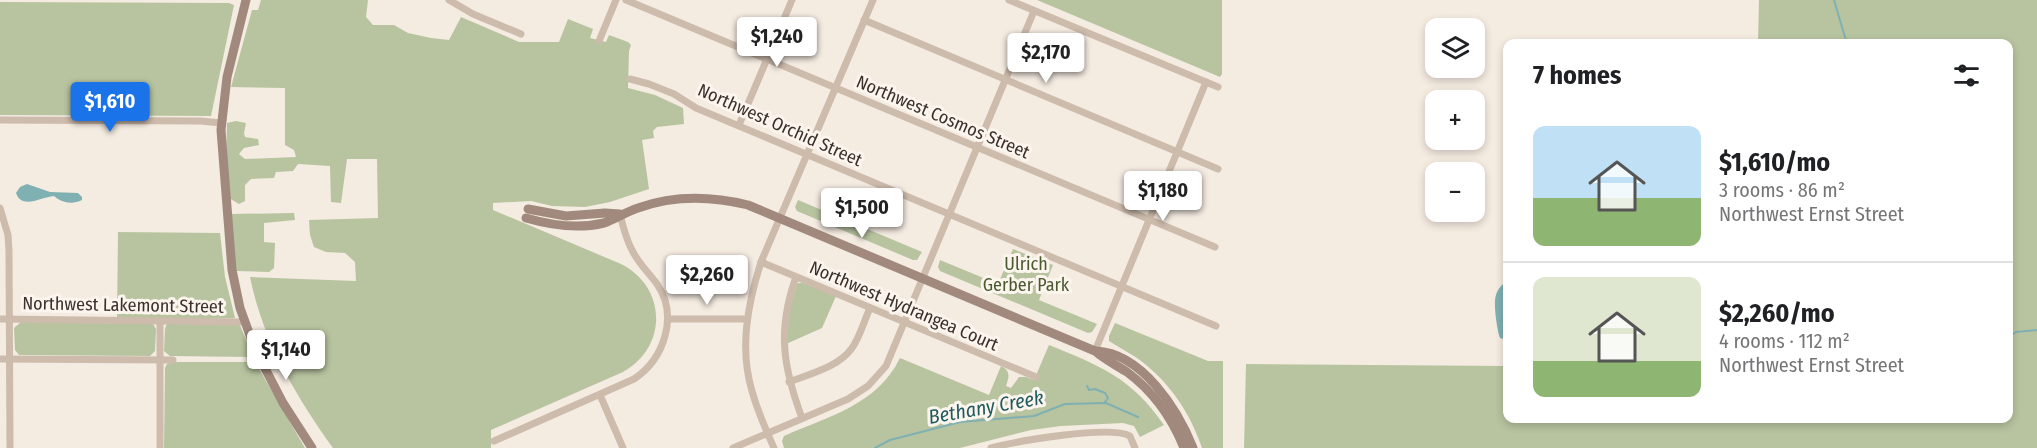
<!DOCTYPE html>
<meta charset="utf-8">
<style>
body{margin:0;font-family:"Fira Sans Condensed",sans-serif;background:#f6f6f6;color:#202124;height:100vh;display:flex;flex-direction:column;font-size:22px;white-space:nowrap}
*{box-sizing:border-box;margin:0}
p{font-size:20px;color:#757577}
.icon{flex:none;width:33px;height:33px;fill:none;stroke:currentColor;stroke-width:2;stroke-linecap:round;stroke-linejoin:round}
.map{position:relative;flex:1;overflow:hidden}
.details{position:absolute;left:1503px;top:39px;width:510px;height:384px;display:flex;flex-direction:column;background:#fff;border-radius:12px;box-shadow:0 3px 9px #0003}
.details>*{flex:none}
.fabs{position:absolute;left:1425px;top:18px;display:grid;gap:12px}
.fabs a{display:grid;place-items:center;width:60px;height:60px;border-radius:12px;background:#fff;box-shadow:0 3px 9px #0003;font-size:30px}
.price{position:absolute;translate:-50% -51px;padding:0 14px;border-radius:6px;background:#fff;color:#222;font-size:20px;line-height:39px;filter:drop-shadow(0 2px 3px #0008)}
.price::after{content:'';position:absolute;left:50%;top:36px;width:18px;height:14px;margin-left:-9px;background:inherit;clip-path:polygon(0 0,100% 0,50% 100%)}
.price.selected{background:#1a73e8;color:#fff}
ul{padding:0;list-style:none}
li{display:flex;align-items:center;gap:18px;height:150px;padding:0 30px}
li+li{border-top:2px solid #e0e0e0}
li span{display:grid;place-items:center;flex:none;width:168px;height:120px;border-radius:12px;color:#555}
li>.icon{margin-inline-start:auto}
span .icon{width:72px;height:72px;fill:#fffc;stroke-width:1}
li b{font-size:26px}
h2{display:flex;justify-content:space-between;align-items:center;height:72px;padding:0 30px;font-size:26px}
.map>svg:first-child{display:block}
</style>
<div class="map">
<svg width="2037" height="448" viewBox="0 0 2037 448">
<rect width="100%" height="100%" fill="#f4ebe1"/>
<g fill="#b8c4a0">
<path d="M261,0H368L366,17L373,25H394L408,33L431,38L449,40L461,17L519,42H559L568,19L593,29L590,38L606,42L609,35L628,42L631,45L629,51L628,88L655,95L683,108L684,124L657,127L653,131L654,138L642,140L649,189L610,202L585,207L552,206L531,201L493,203V210L621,264C667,287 668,347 623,372L491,430V448H333C296,396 263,341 250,277L356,281L355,262L345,253L326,252L314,247L310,235L309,220L378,218L377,159H347L341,203L331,202L330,166L298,164L293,171L276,172L274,178L251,179L245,185V201L239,204L229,198L226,162L227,123L236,121L246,123L244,133L245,137L258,139L259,145L244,148L239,154L245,159L296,157L294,150L285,145V88L231,87L252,10H258Z"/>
<polygon points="1037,0 1222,0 1222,74 1220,77"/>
<polygon points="1759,0 2037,0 2037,448 1244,448 1246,364 1507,366 1508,418 2008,418 2008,44 1758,43"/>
<polygon points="0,2 229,3 234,5 211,116 0,115"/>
<polygon points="798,200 922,252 917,260 913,260 797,211 795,207"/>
<polygon points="294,213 295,220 264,223 264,242 275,243 274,268 269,272 236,271 231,214"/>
<polygon points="118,232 220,233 225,277 235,318 117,319"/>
<polygon points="1013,249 1053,265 1039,300 1097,324 1092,332 1088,333 940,271 938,267 940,260 998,284"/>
<polygon points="799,283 803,283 836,296 822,328 786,344 787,318 797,284"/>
<polygon points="21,322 153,324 156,329 155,351 150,356 19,355 15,350 14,328"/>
<polygon points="167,323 240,325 252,355 249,357 170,356 164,351 165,329"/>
<path d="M1115,323L1208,361H1223V448H1202C1190,412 1168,380 1137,358C1128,352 1118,347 1109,341V336Z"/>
<path d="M1049,345C1100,366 1131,377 1164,425L1140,437L1134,426L1123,423L1061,426L1031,430L960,448H784L782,441L784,436C829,416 877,405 900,358L989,395L1001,366C1011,371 1009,377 1006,386L1011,388L1019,377H1026L1034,380Z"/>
<polygon points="173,362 255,362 305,448 164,448 165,368 167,364"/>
</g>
<g fill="#7fb0b2">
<path d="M27,184L50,192L78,193L82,197V200C72,205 62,203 54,196C41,197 22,210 16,193L20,187Z"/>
<path d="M1507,280V340L1500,338C1497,329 1493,303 1496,295C1498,288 1503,284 1507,280Z"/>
</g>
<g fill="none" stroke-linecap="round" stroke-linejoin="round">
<g stroke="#7fb0b2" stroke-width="2">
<polyline points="1834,0 1847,44"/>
<polyline points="2008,332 2013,334 2016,332 2037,330"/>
<polyline points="1087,386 1089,390 1095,389 1105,393 1108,398 1105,402"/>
<polyline points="875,448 890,440 960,422 1034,416 1065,404 1106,403 1138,417"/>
</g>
<g stroke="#cdbbac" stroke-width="7">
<polyline points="449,0 473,14 521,34"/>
<polyline points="626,0 1215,247"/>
<polyline points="1009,0 1218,87"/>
<polyline points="864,20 1218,169"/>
<polyline points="599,41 616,0"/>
<polyline points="630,79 649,84 674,94 696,108 1216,326"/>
<polyline points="0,120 201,121 221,123"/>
<polyline points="739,125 792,0"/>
<polyline points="0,208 8,235 9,251 10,448"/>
<polyline points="761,262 1036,377"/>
<path d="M796,277C777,330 783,367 802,418"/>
<polyline points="0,319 245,322"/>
<polyline points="668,319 747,319"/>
<polyline points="160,321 160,448"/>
<polyline points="1095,351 1206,82"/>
<polyline points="0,359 173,360"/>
<path d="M789,382C809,374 839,367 852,348C860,337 864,321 870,308"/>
<polyline points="600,395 623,448"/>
<path d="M494,441L634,379C664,359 679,316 657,284C649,273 638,263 632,250C626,239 623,227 620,214"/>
<polyline points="733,448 848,399 868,386 886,366 1034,11"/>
<path d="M774,448C766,430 757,410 752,391C739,348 748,303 761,262L873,0"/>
<path d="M991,448C1017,441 1109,425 1130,436L1135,448"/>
</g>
<g stroke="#a18a7d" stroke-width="9">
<polyline points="246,0 227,77 221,130 232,270 240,308 255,349 283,403 312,448"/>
<polyline points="528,209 566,216 605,213 620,214"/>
<path d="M526,218C550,225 579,229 604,223C615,219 626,212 638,208C674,195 711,196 748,205L1095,351C1105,360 1116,365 1127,372C1154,392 1172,418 1184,448"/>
<path d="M1096,351C1142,353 1178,410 1193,448"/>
</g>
</g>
<g text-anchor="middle" stroke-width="6" stroke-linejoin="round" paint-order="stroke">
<g font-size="18" fill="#3b302b" stroke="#fbf5ee">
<text transform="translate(943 117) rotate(23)" y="6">Northwest Cosmos Street</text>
<text transform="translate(780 125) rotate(24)" y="6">Northwest Orchid Street</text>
<text transform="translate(123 305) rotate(1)" y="6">Northwest Lakemont Street</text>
<text transform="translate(904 306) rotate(23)" y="6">Northwest Hydrangea Court</text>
</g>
<g font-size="18" fill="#4a5a2e" stroke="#fbf5ee">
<text x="1026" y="270">Ulrich<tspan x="1026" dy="21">Gerber Park</tspan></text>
</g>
<g font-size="20" font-style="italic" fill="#1f5a5e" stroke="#fbf5ee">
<text transform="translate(986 407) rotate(-10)" y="7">Bethany Creek</text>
</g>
</g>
</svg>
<div class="fabs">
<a><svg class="icon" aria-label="layers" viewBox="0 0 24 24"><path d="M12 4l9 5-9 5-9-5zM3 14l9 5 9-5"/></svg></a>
<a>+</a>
<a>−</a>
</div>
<b class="price" style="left:777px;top:68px">$1,240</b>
<b class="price" style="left:1046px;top:84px">$2,170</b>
<b class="price selected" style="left:110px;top:133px">$1,610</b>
<b class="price" style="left:1163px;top:222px">$1,180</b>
<b class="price" style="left:862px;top:239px">$1,500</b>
<b class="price" style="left:707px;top:306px">$2,260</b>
<b class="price" style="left:286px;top:381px">$1,140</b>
<section class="details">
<h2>7 homes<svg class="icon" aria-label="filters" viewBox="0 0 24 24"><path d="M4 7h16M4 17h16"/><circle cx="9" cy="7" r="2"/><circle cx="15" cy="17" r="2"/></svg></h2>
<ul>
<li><span style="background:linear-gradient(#bfe0f5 60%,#8fb573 0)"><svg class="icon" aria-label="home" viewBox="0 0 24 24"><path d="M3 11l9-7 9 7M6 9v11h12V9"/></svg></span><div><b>$1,610/mo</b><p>3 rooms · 86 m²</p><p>Northwest Ernst Street</p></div></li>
<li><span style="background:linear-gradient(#dfe7d0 70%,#8fb573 0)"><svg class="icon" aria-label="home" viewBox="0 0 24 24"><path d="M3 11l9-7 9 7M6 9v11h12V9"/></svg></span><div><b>$2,260/mo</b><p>4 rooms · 112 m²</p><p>Northwest Ernst Street</p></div></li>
</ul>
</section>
</div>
